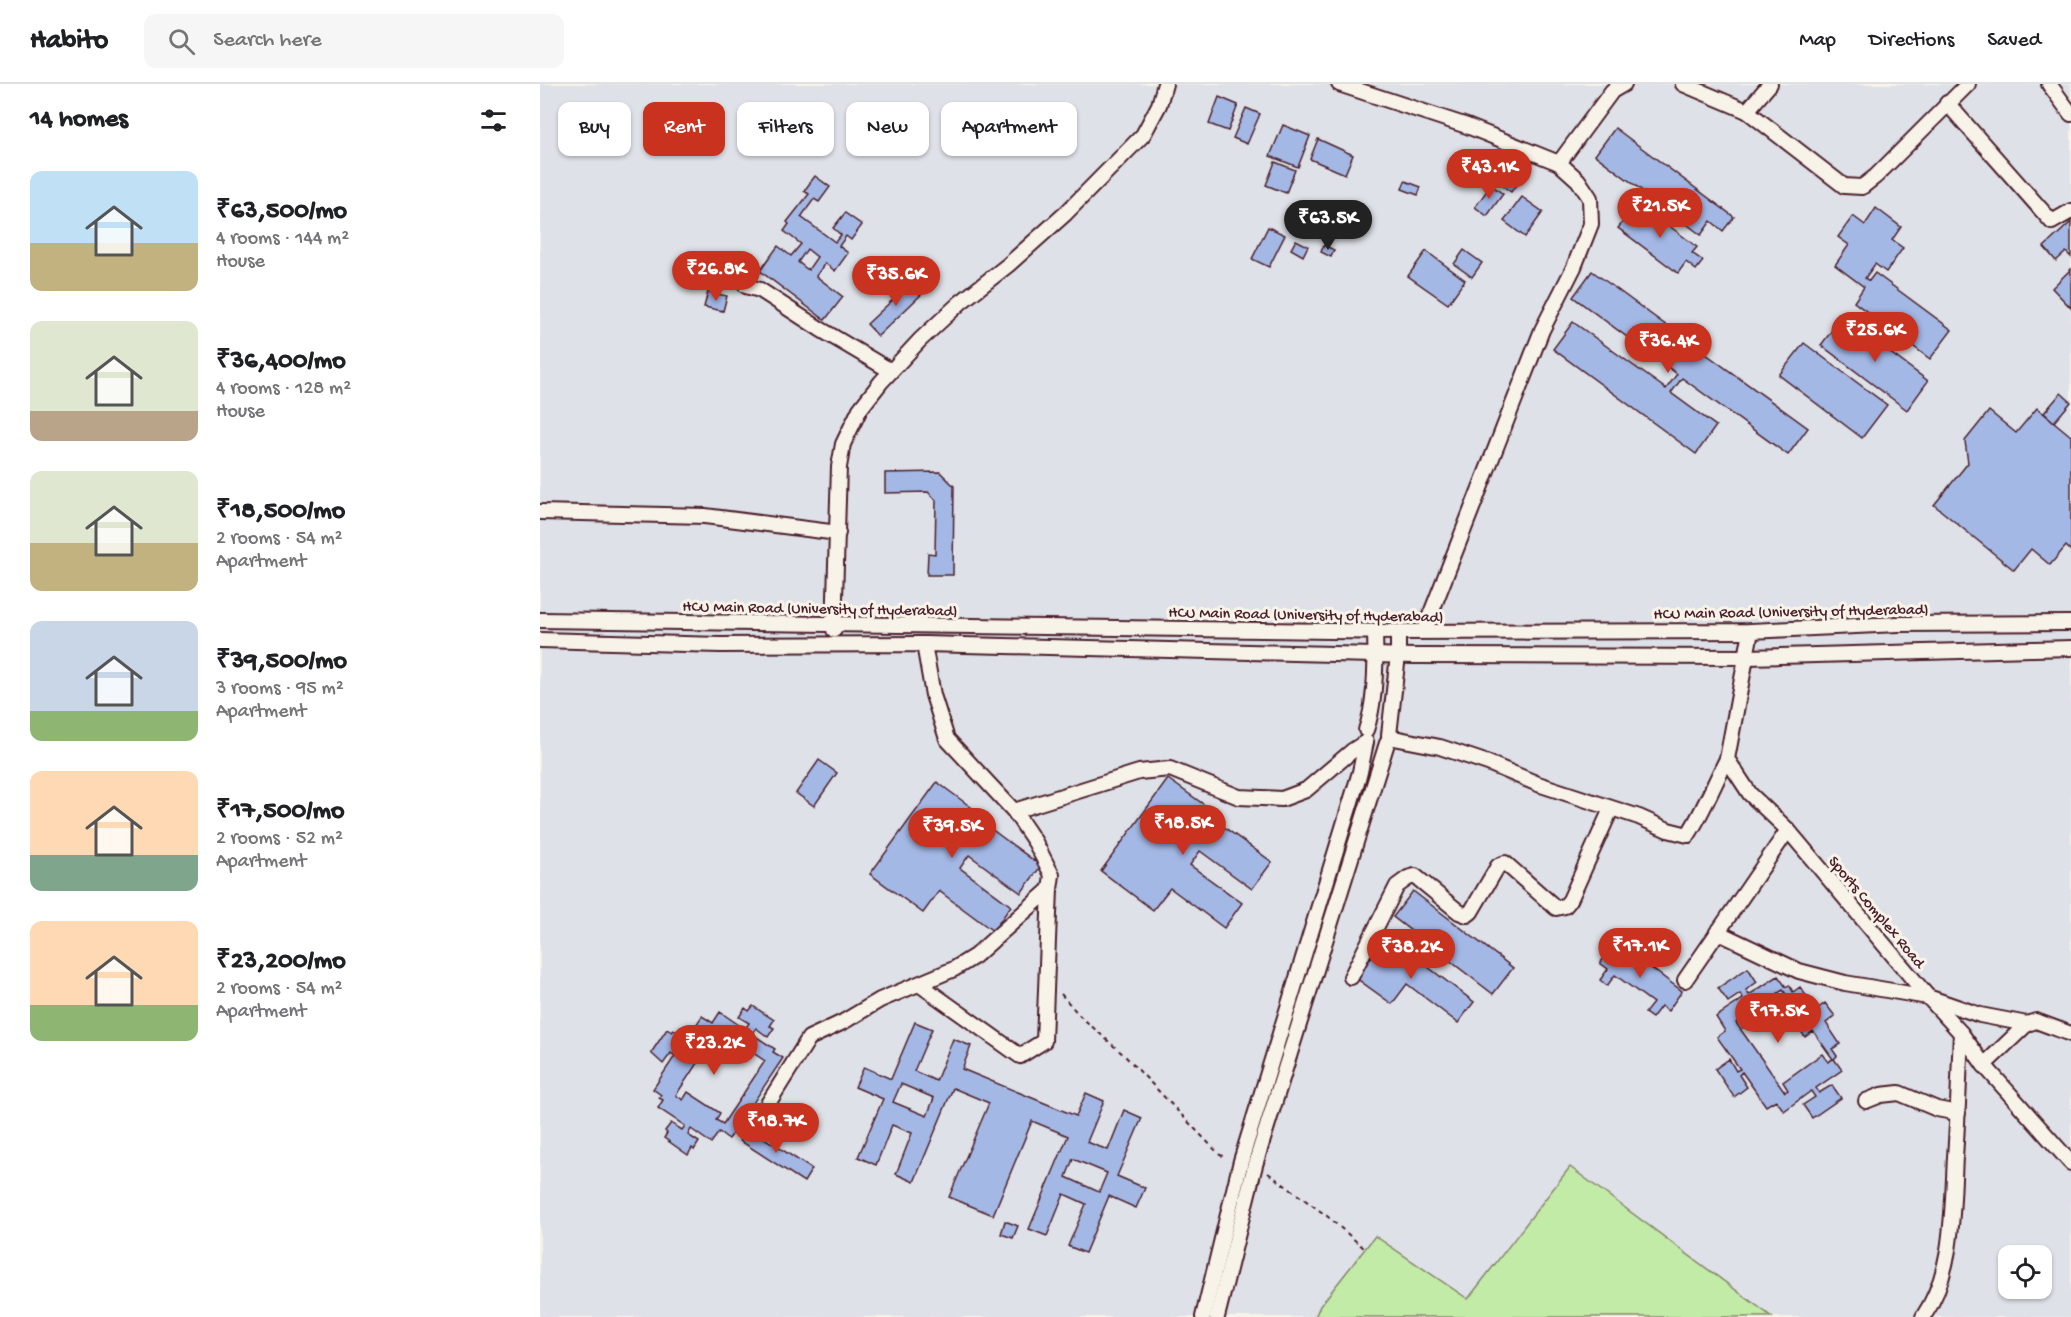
<!DOCTYPE html>
<meta charset="utf-8">
<style>
body{margin:0;font-family:"Gochi Hand",sans-serif;background:#f6f6f6;color:#202124;height:100vh;display:flex;flex-direction:column;font-size:22px;white-space:nowrap}
*{box-sizing:border-box;margin:0}
p{font-size:20px;color:#757577}
.icon{flex:none;width:33px;height:33px;fill:none;stroke:currentColor;stroke-width:2;stroke-linecap:round;stroke-linejoin:round}
.map{position:relative;flex:1;overflow:hidden}
.panel{display:flex;flex-direction:column;background:#fff;width:540px}
.panel>*{flex:none}
.top-card{position:absolute;left:18px;top:18px;width:570px;height:54px;display:flex;gap:12px}
.tools{position:absolute;left:1458px;top:1161px;display:grid;gap:12px}
.tools a{display:grid;place-items:center;width:54px;height:54px;border-radius:12px;background:#fff;box-shadow:0 2px 4px #0004;font-size:30px}
.price{position:absolute;translate:-50% -51px;padding:0 14px;border-radius:21px;background:#c8321e;color:#fff;font-size:20px;line-height:39px;filter:drop-shadow(0 2px 3px #0008)}
.price::after{content:'';position:absolute;left:50%;top:36px;width:18px;height:14px;margin-left:-9px;background:inherit;clip-path:polygon(0 0,100% 0,50% 100%)}
.price.active{background:#222;color:#fff}
ul{padding:0;list-style:none}
li{display:flex;align-items:center;gap:18px;height:150px;padding:0 30px}
li span{display:grid;place-items:center;flex:none;width:168px;height:120px;border-radius:12px;color:#555}
li>.icon{margin-inline-start:auto}
span .icon{width:72px;height:72px;fill:#fffc;stroke-width:1}
li b{font-size:26px}
h2{display:flex;justify-content:space-between;align-items:center;height:72px;padding:0 30px;font-size:26px}
.chip{padding:0 21px;border-radius:12px;background:#fff;box-shadow:0 2px 4px #0004;font-size:21px;line-height:54px}
.chip.active{background:#c8321e;color:#fff}
header{display:flex;align-items:center;gap:36px;box-sizing:border-box;height:84px;padding:0 30px;background:#fff;border-bottom:2px solid #e0e0e0}
header strong{font-size:28px}
nav{display:flex;gap:33px;margin-inline-start:auto;font-size:21px}
.search{width:420px;height:54px;background:#f6f6f6;display:flex;align-items:center;gap:15px;box-sizing:border-box;padding:0 21px;border-radius:12px;color:#757577;font-size:22px}
main{display:flex;flex:1;min-height:0}
.map>svg:first-child{display:block}
</style>
<header>
<strong>Habito</strong>
<div class="search"><svg class="icon" aria-label="search" viewBox="0 0 24 24"><circle cx="10" cy="10" r="6"/><path d="M15 15l6 6"/></svg>Search here</div>
<nav><a>Map</a><a>Directions</a><a>Saved</a></nav>
</header>
<main>
<section class="panel">
<h2>14 homes<svg class="icon" aria-label="filters" viewBox="0 0 24 24"><path d="M4 7h16M4 17h16"/><circle cx="9" cy="7" r="2"/><circle cx="15" cy="17" r="2"/></svg></h2>
<ul>
<li><span style="background:linear-gradient(#bfe0f5 60%,#c2b280 0)"><svg class="icon" aria-label="home" viewBox="0 0 24 24"><path d="M3 11l9-7 9 7M6 9v11h12V9"/></svg></span><div><b>₹63,500/mo</b><p>4 rooms · 144 m²</p><p>House</p></div></li>
<li><span style="background:linear-gradient(#dfe7d0 75%,#b9a48a 0)"><svg class="icon" aria-label="home" viewBox="0 0 24 24"><path d="M3 11l9-7 9 7M6 9v11h12V9"/></svg></span><div><b>₹36,400/mo</b><p>4 rooms · 128 m²</p><p>House</p></div></li>
<li><span style="background:linear-gradient(#dfe7d0 60%,#c2b280 0)"><svg class="icon" aria-label="home" viewBox="0 0 24 24"><path d="M3 11l9-7 9 7M6 9v11h12V9"/></svg></span><div><b>₹18,500/mo</b><p>2 rooms · 54 m²</p><p>Apartment</p></div></li>
<li><span style="background:linear-gradient(#c9d6e8 75%,#8fb573 0)"><svg class="icon" aria-label="home" viewBox="0 0 24 24"><path d="M3 11l9-7 9 7M6 9v11h12V9"/></svg></span><div><b>₹39,500/mo</b><p>3 rooms · 95 m²</p><p>Apartment</p></div></li>
<li><span style="background:linear-gradient(#ffd9b3 70%,#7fa58c 0)"><svg class="icon" aria-label="home" viewBox="0 0 24 24"><path d="M3 11l9-7 9 7M6 9v11h12V9"/></svg></span><div><b>₹17,500/mo</b><p>2 rooms · 52 m²</p><p>Apartment</p></div></li>
<li><span style="background:linear-gradient(#ffd9b3 70%,#8fb573 0)"><svg class="icon" aria-label="home" viewBox="0 0 24 24"><path d="M3 11l9-7 9 7M6 9v11h12V9"/></svg></span><div><b>₹23,200/mo</b><p>2 rooms · 54 m²</p><p>Apartment</p></div></li>
</ul>
</section>
<div class="map">
<svg width="1531" height="1233" viewBox="0 0 1531 1233">
<rect width="100%" height="100%" fill="#f7f3e8"/>
<filter id="ink" filterUnits="userSpaceOnUse"><feTurbulence type="fractalNoise" baseFrequency=".0167" numOctaves="2"/><feDisplacementMap in="SourceGraphic" scale="12" xChannelSelector="R" yChannelSelector="G"/><feConvolveMatrix kernelMatrix="1 2 1 2 8 2 1 2 1" color-interpolation-filters="sRGB"/></filter>
<g filter="url(#ink)">
<path fill="#dee1e7" fill-rule="evenodd" d="M0,0H1531V1233H0ZM1468,1172H1502V1204H1468Z"/>
<polygon fill="#c2eba7" stroke="#868569" stroke-width="1.5" points="1030,1083 1232,1233 775,1233 780,1222 835,1152 928,1215"/>
<g fill="#a4b8e6" stroke="#4a1f2b" stroke-width="1.5" fill-rule="evenodd">
<polygon points="679,13 698,21 688,47 669,40"/>
<polygon points="706,24 720,30 707,60 693,54"/>
<polygon points="743,41 770,52 758,83 730,72"/>
<polygon points="1075,44 1194,133 1183,147 1171,137 1161,151 1055,71"/>
<polygon points="778,55 813,71 805,90 770,75"/>
<polygon points="735,78 755,86 746,109 726,101"/>
<polygon points="970,78 985,89 971,108 956,97"/>
<path d="M275,92L290,103L279,118L274,115L261,133L295,158L301,151L293,144L305,129L322,141L311,156L306,152L299,162L308,169L295,187L285,179L276,192L303,213L285,236L220,187L238,162L251,172L261,160L244,147L249,140L247,138L269,110L264,107ZM267,165L277,173L268,186L258,178Z"/>
<polygon points="865,97 881,103 878,111 862,105"/>
<polygon points="951,101 963,110 947,132 935,123"/>
<polygon points="982,113 1003,128 985,153 964,137"/>
<polygon points="1098,118 1157,163 1152,169 1163,177 1156,186 1146,178 1138,189 1078,144"/>
<polygon points="1336,124 1361,143 1352,156 1363,164 1346,188 1335,180 1325,194 1329,197 1335,189 1412,246 1390,275 1314,218 1324,203 1295,181 1309,161 1298,153 1313,132 1325,141"/>
<polygon points="1531,138 1531,173 1526,168 1516,177 1504,163"/>
<polygon points="728,143 745,151 729,183 712,175"/>
<polygon points="756,156 768,162 763,172 751,165"/>
<polygon points="784,161 794,166 791,173 781,168"/>
<polygon points="924,166 942,179 932,193 914,180"/>
<polygon points="886,167 925,196 908,220 868,192"/>
<polygon points="1531,185 1531,224 1512,204"/>
<polygon points="1052,187 1146,256 1144,260 1156,268 1159,265 1268,344 1248,371 1142,294 1131,309 1176,342 1156,370 1013,265 1033,238 1126,305 1137,290 1033,213"/>
<polygon points="375,195 386,206 338,252 327,240"/>
<polygon points="168,208 187,212 183,227 164,223"/>
<polygon points="1302,233 1388,297 1367,326 1281,261"/>
<polygon points="1264,259 1347,321 1322,354 1239,291"/>
<polygon points="1521,309 1531,318 1514,338 1504,329"/>
<polygon points="1497,324 1531,352 1531,467 1526,462 1510,481 1491,465 1474,486 1394,421 1428,379 1425,357 1449,327 1476,349"/>
<polygon points="400,388 414,402 413,491 387,491 388,469 395,470 396,416 388,408 345,409 345,389"/>
<polygon points="279,676 297,689 274,722 256,709"/>
<polygon points="628,695 670,725 666,730 732,778 712,805 660,767 650,781 702,819 684,844 630,804 613,826 561,787"/>
<polygon points="397,698 439,729 435,733 501,782 481,809 429,771 420,784 471,822 453,847 399,807 383,829 330,790"/>
<polygon points="873,807 973,884 953,910 853,833"/>
<polygon points="847,852 934,918 918,939 867,900 852,920 816,894"/>
<polygon points="1076,858 1142,907 1128,927 1121,922 1112,934 1105,929 1113,919 1075,891 1067,902 1060,896 1068,885 1060,879"/>
<path d="M1208,884L1217,898L1206,906L1209,911L1238,892L1246,903L1249,901L1253,908L1260,903L1276,926L1285,919L1295,932L1286,939L1300,960L1292,965L1297,972L1294,975L1302,986L1276,1004L1279,1009L1292,1001L1301,1014L1272,1034L1263,1021L1275,1013L1271,1007L1244,1027L1236,1016L1226,1022L1202,988L1199,991L1207,1003L1194,1013L1175,985L1189,975L1196,987L1200,985L1177,953L1185,947L1176,933L1203,915L1200,910L1188,918L1178,904ZM1243,906L1263,933L1255,939L1265,953L1273,947L1293,975L1288,978L1282,970L1243,998L1248,1006L1245,1008L1196,939L1198,937L1203,944L1243,917L1238,909Z"/>
<path d="M213,922L234,936L230,942L234,944L228,953L216,944L212,950L235,965L233,968L243,974L189,1055L179,1048L171,1059L151,1045L148,1051L159,1058L154,1066L152,1064L148,1071L124,1054L127,1049L125,1047L131,1039L142,1046L145,1042L118,1024L123,1016L119,1014L121,1011L113,1005L135,972L131,969L123,980L111,969L127,945L132,948L134,946L147,955L162,932L173,939L180,928L205,945L209,939L199,933L205,924L209,927ZM179,946L225,977L183,1040L176,1036L180,1029L148,1008L143,1016L136,1011Z"/>
<path d="M375,938L392,945L374,987L396,997L413,955L431,962L422,985L536,1032L546,1009L564,1017L547,1058L568,1066L584,1026L602,1034L577,1092L605,1104L596,1124L569,1112L545,1169L528,1162L546,1120L524,1110L507,1152L489,1145L528,1052L492,1037L453,1131L409,1113L449,1019L413,1004L374,1098L356,1090L372,1049L352,1041L336,1081L318,1073L343,1015L315,1003L324,983L351,995ZM361,1000L394,1014L387,1032L353,1018ZM533,1075L567,1089L559,1108L526,1093Z"/>
<polygon points="207,1043 272,1085 264,1098 199,1056"/>
<polygon points="465,1137 478,1142 473,1154 461,1150"/>
</g>
<g fill="none" stroke-linecap="round" stroke-linejoin="round">
<defs>
<g id="minor">
<polyline points="799,0 927,42 1019,79"/>
<polyline points="1143,0 1207,27"/>
<polyline points="1230,0 1207,27 1304,102 1322,103 1336,92 1428,0"/>
<polyline points="1509,0 1531,30"/>
<polyline points="1407,19 1512,138 1531,127"/>
<polyline points="206,202 220,206 280,245 351,287"/>
<polyline points="0,428 165,432 298,449"/>
<polyline points="0,536 858,548 1211,547 1358,540 1531,539"/>
<polyline points="294,546 299,383 303,360 320,325 341,298 380,256 421,218 468,181 525,130 603,51 619,21 625,0"/>
<polyline points="884,547 1002,246 1034,183 1051,140 1050,114 1038,96 1019,79 1072,7 1084,0"/>
<polyline points="1211,547 1187,675 1210,710 1248,746 1388,913 1421,949 1444,981 1531,1079"/>
<polyline points="0,556 180,561 384,560 874,572 1207,573 1531,564"/>
<polyline points="384,560 393,611 407,655 474,727 495,758 512,791 510,805"/>
<path d="M826,646C836,618 836,577 835,548"/>
<polyline points="849,651 858,571 858,548"/>
<path d="M849,653L900,663L948,679L998,700L1099,733L1128,746L1148,751C1163,728 1174,700 1187,675"/>
<polyline points="474,727 599,688 630,685 699,713 742,715 766,706 812,667 826,658"/>
<polyline points="1177,848 1259,887 1305,899 1388,913 1440,931 1487,940"/>
<polyline points="811,893 857,802 868,794 875,792 919,828 927,831 931,828 958,782 965,779 1016,824 1025,822 1030,816 1071,725"/>
<polyline points="1145,896 1248,746"/>
<polyline points="1444,981 1487,940 1496,937 1531,950"/>
<polyline points="1326,1017 1341,1011 1359,1009 1397,1025 1418,1029"/>
<polyline points="219,1034 269,954 303,938 340,916 414,885 435,872 510,805 504,957 480,972 379,900"/>
<polyline points="663,1233 701,1077 820,688 826,658"/>
<polyline points="677,1233 715,1081 847,659"/>
<path d="M1383,1233C1414,1188 1412,1126 1415,1073C1418,1032 1419,991 1421,949"/>
</g>
</defs>
<use href="#minor" stroke="#4a1f2b" stroke-width="18"/>
<g stroke="#4a1f2b" stroke-width="2" stroke-dasharray="4.5 4.5" stroke-linecap="butt">
<polyline points="521,910 540,932 584,971 680,1071 687,1073"/>
<polyline points="728,1089 787,1132 825,1165"/>
</g>
<use href="#minor" stroke="#f7f3e8" stroke-width="14"/>
</g>
</g>
<g text-anchor="middle" stroke-width="6" stroke-linejoin="round" paint-order="stroke">
<g font-size="16" fill="#4a1f2b" stroke="#f7f3e8">
<text transform="translate(280 523) rotate(1)" y="6">HCU Main Road (University of Hyderabad)</text>
<text transform="translate(1251 526) rotate(-1)" y="6">HCU Main Road (University of Hyderabad)</text>
<text transform="translate(766 529) rotate(1)" y="6">HCU Main Road (University of Hyderabad)</text>
<text transform="translate(1338 827) rotate(50)" y="6">Sports Complex Road</text>
</g>
</g>
</svg>
<div class="tools">
<a><svg class="icon" aria-label="locate" viewBox="0 0 24 24"><circle cx="12" cy="12" r="6"/><path d="M12 2v4M12 18v4M2 12h4M18 12h4"/></svg></a>
</div>
<b class="price" style="left:949px;top:116px">₹43.1K</b>
<b class="price" style="left:1120px;top:155px">₹21.5K</b>
<b class="price active" style="left:788px;top:167px">₹63.5K</b>
<b class="price" style="left:176px;top:218px">₹26.8K</b>
<b class="price" style="left:356px;top:223px">₹35.6K</b>
<b class="price" style="left:1335px;top:279px">₹25.6K</b>
<b class="price" style="left:1128px;top:290px">₹36.4K</b>
<b class="price" style="left:643px;top:772px">₹18.5K</b>
<b class="price" style="left:412px;top:775px">₹39.5K</b>
<b class="price" style="left:1100px;top:895px">₹17.1K</b>
<b class="price" style="left:871px;top:896px">₹38.2K</b>
<b class="price" style="left:1238px;top:960px">₹17.5K</b>
<b class="price" style="left:174px;top:992px">₹23.2K</b>
<b class="price" style="left:236px;top:1070px">₹18.7K</b>
<div class="top-card">
<a class="chip">Buy</a>
<a class="chip active">Rent</a>
<a class="chip">Filters</a>
<a class="chip">New</a>
<a class="chip">Apartment</a>
</div>
</div>
</main>
